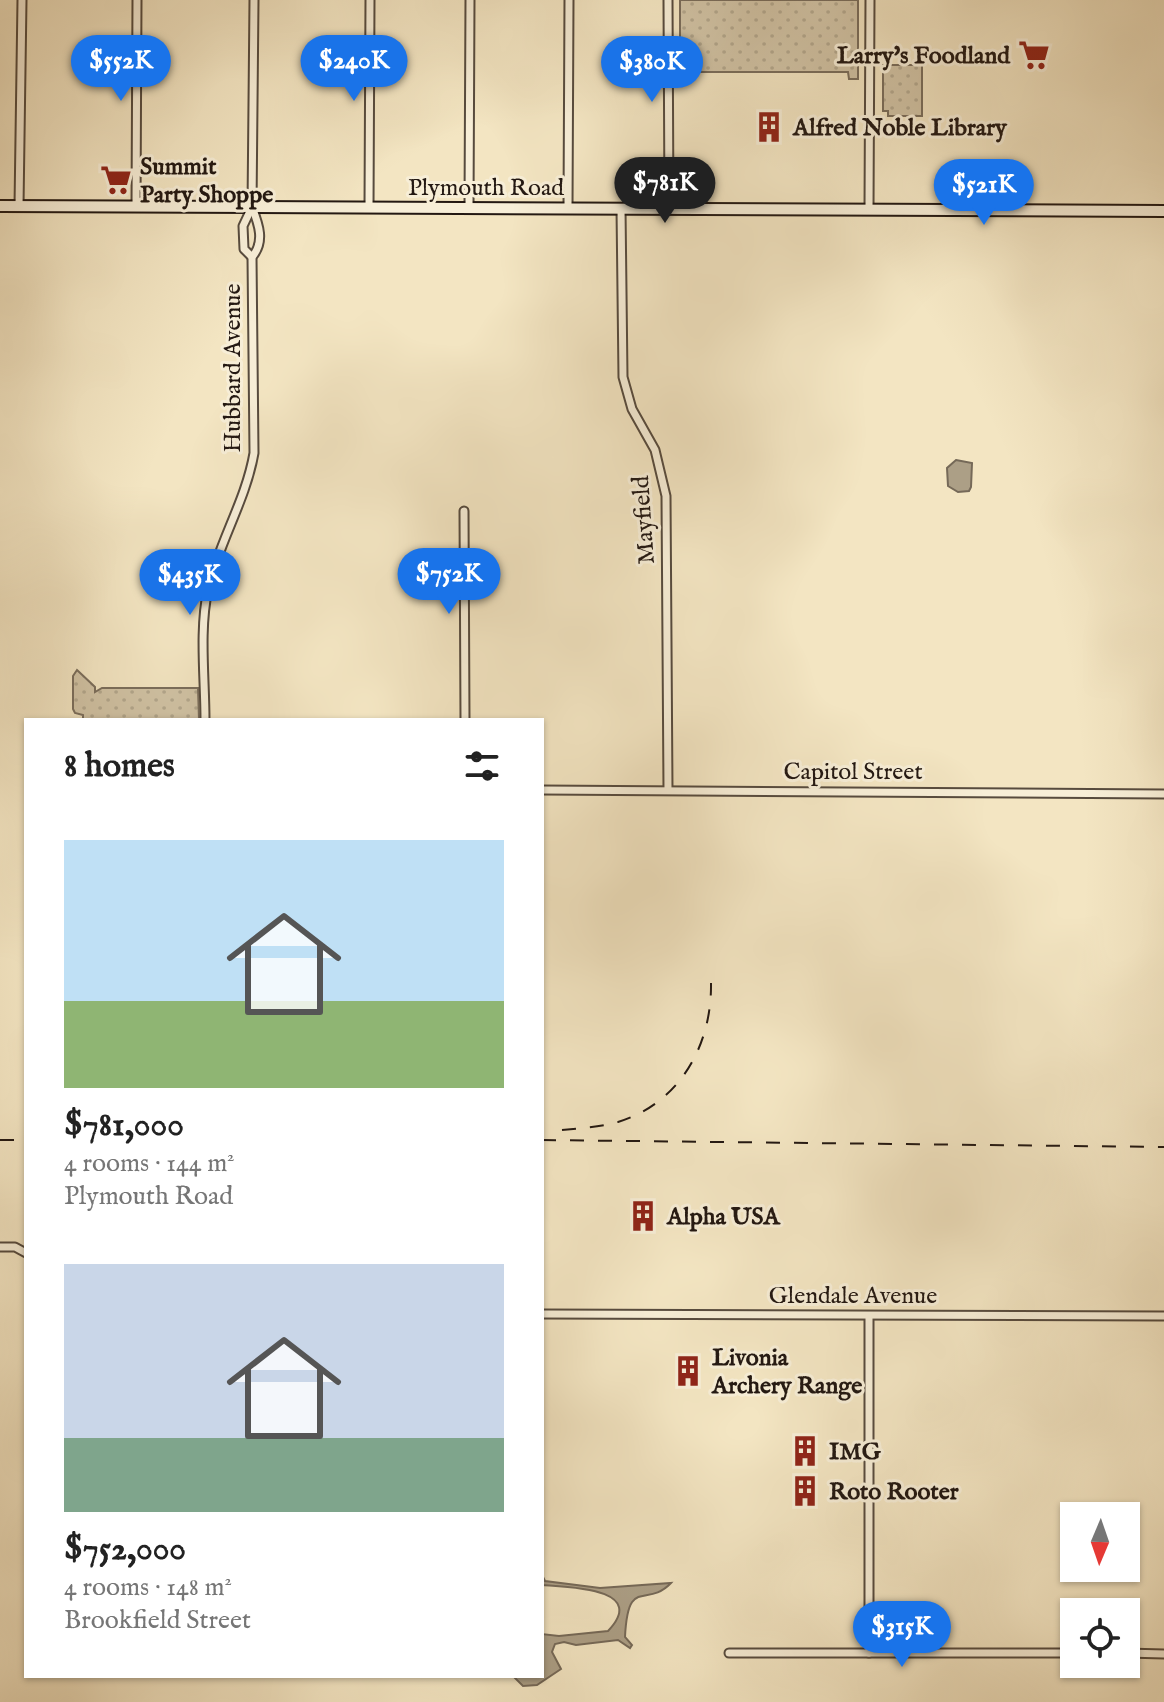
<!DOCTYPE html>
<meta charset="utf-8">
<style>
body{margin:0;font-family:"IM FELL English",serif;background:#f2f2f2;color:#222;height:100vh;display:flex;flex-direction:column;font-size:30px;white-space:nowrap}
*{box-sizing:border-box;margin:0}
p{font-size:26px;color:#767676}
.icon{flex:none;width:44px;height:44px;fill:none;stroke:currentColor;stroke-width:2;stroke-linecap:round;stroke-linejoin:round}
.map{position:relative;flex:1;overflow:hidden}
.sheet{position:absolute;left:24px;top:718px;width:520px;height:960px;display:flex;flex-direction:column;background:#fff;border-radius:0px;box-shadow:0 2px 6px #0004}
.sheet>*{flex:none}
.needle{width:52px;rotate:182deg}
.controls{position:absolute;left:1060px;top:1502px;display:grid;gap:16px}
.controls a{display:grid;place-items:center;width:80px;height:80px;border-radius:0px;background:#fff;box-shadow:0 2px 6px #0004;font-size:40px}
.price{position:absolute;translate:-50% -68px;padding:0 18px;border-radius:28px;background:#1a73e8;color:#fff;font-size:26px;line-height:52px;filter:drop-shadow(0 2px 4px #0008)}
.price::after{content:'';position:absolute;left:50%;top:48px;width:24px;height:18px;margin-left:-12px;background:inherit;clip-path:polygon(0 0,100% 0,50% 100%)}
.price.on{background:#222;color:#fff}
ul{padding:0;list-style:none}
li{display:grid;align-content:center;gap:16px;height:424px;padding:0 40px}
li span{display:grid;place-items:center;height:248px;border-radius:0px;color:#555}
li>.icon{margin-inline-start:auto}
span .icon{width:144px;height:144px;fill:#fffc;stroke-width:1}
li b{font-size:34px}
h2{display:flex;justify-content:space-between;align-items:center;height:96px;padding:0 40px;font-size:34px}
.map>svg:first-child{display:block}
</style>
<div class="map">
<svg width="1164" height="1702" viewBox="0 0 1164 1702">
<defs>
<pattern id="grass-dots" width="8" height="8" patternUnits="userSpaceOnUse" patternTransform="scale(2)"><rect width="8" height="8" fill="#d0c2a4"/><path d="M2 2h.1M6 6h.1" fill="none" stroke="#b2a68c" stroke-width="1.8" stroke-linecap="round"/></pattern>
</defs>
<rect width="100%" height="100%" fill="#f3e5c2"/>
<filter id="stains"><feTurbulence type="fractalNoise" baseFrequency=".0025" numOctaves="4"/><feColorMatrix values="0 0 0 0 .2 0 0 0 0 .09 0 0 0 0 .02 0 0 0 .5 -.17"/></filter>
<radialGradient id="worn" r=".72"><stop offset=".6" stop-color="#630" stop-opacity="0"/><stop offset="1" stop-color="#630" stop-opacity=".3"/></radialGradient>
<g fill="url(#grass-dots)" stroke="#7a6d5b" stroke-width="2">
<polygon points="680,0 858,0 858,79 849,79 848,72 689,72 689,79 680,79"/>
<polygon points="883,65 922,65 922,116 888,116 888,111 883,111"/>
<polygon points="77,670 95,687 95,692 102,688 198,688 199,720 83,720 83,715 75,713 73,709 73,676"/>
</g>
<g fill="#ac9f86" stroke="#756958" stroke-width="2">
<polygon points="956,460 972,463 971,487 969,491 958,492 948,486 947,468"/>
<path d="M542,1575L545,1581L600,1588L671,1583C646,1609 628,1575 625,1637L632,1645L630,1648L618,1640L576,1645L564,1642L555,1644L552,1652L561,1669L537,1685L523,1686L513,1676H542V1634L559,1636L608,1631C649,1588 568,1587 542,1585Z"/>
</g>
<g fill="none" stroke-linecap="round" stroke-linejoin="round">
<defs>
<g id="street">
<polyline points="668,0 669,208"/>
<polyline points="19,206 22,0"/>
<polyline points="136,207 137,0"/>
<polyline points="252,207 243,226 244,249 252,257"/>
<polyline points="369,207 370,0"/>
<polyline points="469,207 470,0"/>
<polyline points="568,208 569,0"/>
<polyline points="621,208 623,377 632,409 655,450 666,496 668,790"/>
<polyline points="869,209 870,0"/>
<polyline points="464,511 465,720"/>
<path d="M205,720C205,678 199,630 208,589C219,542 246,500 254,453L252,257C265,242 259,225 252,207L254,0"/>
<polyline points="542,790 1164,794"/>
<polyline points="0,1247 15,1247 26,1253"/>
<polyline points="542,1314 1164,1316"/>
<polyline points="869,1316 869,1653"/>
<polyline points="729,1653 1074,1653"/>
<polyline points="1126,1653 1164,1654"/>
</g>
<polyline id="secondary" points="0,206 1164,211"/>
</defs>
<use href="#street" stroke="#574b3e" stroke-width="11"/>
<use href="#secondary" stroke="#231812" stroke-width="14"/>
<use href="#street" stroke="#f7eed7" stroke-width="7"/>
<use href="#secondary" stroke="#f7eed7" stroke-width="10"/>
<g stroke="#231812" stroke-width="2" stroke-dasharray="14 14" stroke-linecap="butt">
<path d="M562,1130C581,1128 600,1127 618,1122C680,1103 712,1045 711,983"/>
<polyline points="0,1140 26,1140"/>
<polyline points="542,1140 1164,1147"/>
</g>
</g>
<defs>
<symbol id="supermarket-bare" viewBox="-9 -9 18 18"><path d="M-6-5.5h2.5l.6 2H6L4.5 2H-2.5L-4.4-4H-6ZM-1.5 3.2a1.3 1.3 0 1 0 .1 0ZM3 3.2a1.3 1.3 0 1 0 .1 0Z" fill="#8f2418" stroke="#f7eed7" stroke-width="2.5" paint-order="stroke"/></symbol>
<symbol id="building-bare" viewBox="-9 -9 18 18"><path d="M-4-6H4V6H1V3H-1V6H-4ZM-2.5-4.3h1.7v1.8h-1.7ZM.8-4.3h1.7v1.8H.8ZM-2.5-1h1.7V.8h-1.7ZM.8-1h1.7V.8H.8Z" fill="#8f2418" stroke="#f7eed7" stroke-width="2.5" paint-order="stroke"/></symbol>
</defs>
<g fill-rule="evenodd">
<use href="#supermarket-bare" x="1012" y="33" width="44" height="44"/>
<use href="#building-bare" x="747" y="105" width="44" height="44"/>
<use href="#supermarket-bare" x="94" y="158" width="44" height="44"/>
<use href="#building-bare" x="621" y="1194" width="44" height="44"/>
<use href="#building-bare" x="666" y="1349" width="44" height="44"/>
<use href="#building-bare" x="783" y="1429" width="44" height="44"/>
<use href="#building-bare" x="783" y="1469" width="44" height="44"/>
</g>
<g text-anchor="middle" stroke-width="6" stroke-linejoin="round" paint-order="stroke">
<g font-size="24" font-weight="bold" fill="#231812" stroke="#f7eed7" text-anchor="start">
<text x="1010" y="63" text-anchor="end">Larry's Foodland</text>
<text x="793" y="135">Alfred Noble Library</text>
<text x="140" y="174">Summit<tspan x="140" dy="28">Party Shoppe</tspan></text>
<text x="667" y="1224">Alpha USA</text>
<text x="712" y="1365">Livonia<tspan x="712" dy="28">Archery Range</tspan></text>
<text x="829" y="1459">IMG</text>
<text x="829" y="1499">Roto Rooter</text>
</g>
<g font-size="24" fill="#231812" stroke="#f7eed7">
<text x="486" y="195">Plymouth Road</text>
<text transform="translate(232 368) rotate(-90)" y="8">Hubbard Avenue</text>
<text transform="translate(643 520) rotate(-94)" y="8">Mayfield</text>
<text x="853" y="779">Capitol Street</text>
<text x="853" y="1303">Glendale Avenue</text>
</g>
</g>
<rect width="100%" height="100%" filter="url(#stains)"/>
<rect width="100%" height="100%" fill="url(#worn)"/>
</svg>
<div class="controls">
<a><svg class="needle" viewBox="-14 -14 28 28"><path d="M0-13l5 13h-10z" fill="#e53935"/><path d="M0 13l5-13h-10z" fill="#767676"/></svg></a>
<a><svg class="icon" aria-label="locate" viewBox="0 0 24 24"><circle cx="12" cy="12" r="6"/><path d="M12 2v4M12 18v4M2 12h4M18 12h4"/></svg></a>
</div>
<b class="price" style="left:121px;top:103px">$552K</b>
<b class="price" style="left:354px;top:103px">$240K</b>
<b class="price" style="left:652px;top:104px">$380K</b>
<b class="price on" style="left:665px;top:225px">$781K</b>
<b class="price" style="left:984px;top:227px">$521K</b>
<b class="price" style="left:449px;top:616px">$752K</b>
<b class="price" style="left:190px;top:617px">$435K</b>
<b class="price" style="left:902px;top:1669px">$315K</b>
<section class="sheet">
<h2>8 homes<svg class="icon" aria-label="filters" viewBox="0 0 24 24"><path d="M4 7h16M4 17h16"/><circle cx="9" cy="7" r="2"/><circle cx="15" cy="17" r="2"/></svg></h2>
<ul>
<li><span style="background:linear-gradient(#bfe0f5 65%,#8fb573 0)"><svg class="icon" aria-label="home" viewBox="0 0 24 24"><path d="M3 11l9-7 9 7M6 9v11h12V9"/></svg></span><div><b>$781,000</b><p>4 rooms · 144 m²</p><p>Plymouth Road</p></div></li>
<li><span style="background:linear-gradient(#c9d6e8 70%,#7fa58c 0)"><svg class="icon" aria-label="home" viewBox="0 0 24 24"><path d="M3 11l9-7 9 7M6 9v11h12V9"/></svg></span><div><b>$752,000</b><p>4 rooms · 148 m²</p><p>Brookfield Street</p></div></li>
</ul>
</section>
</div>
